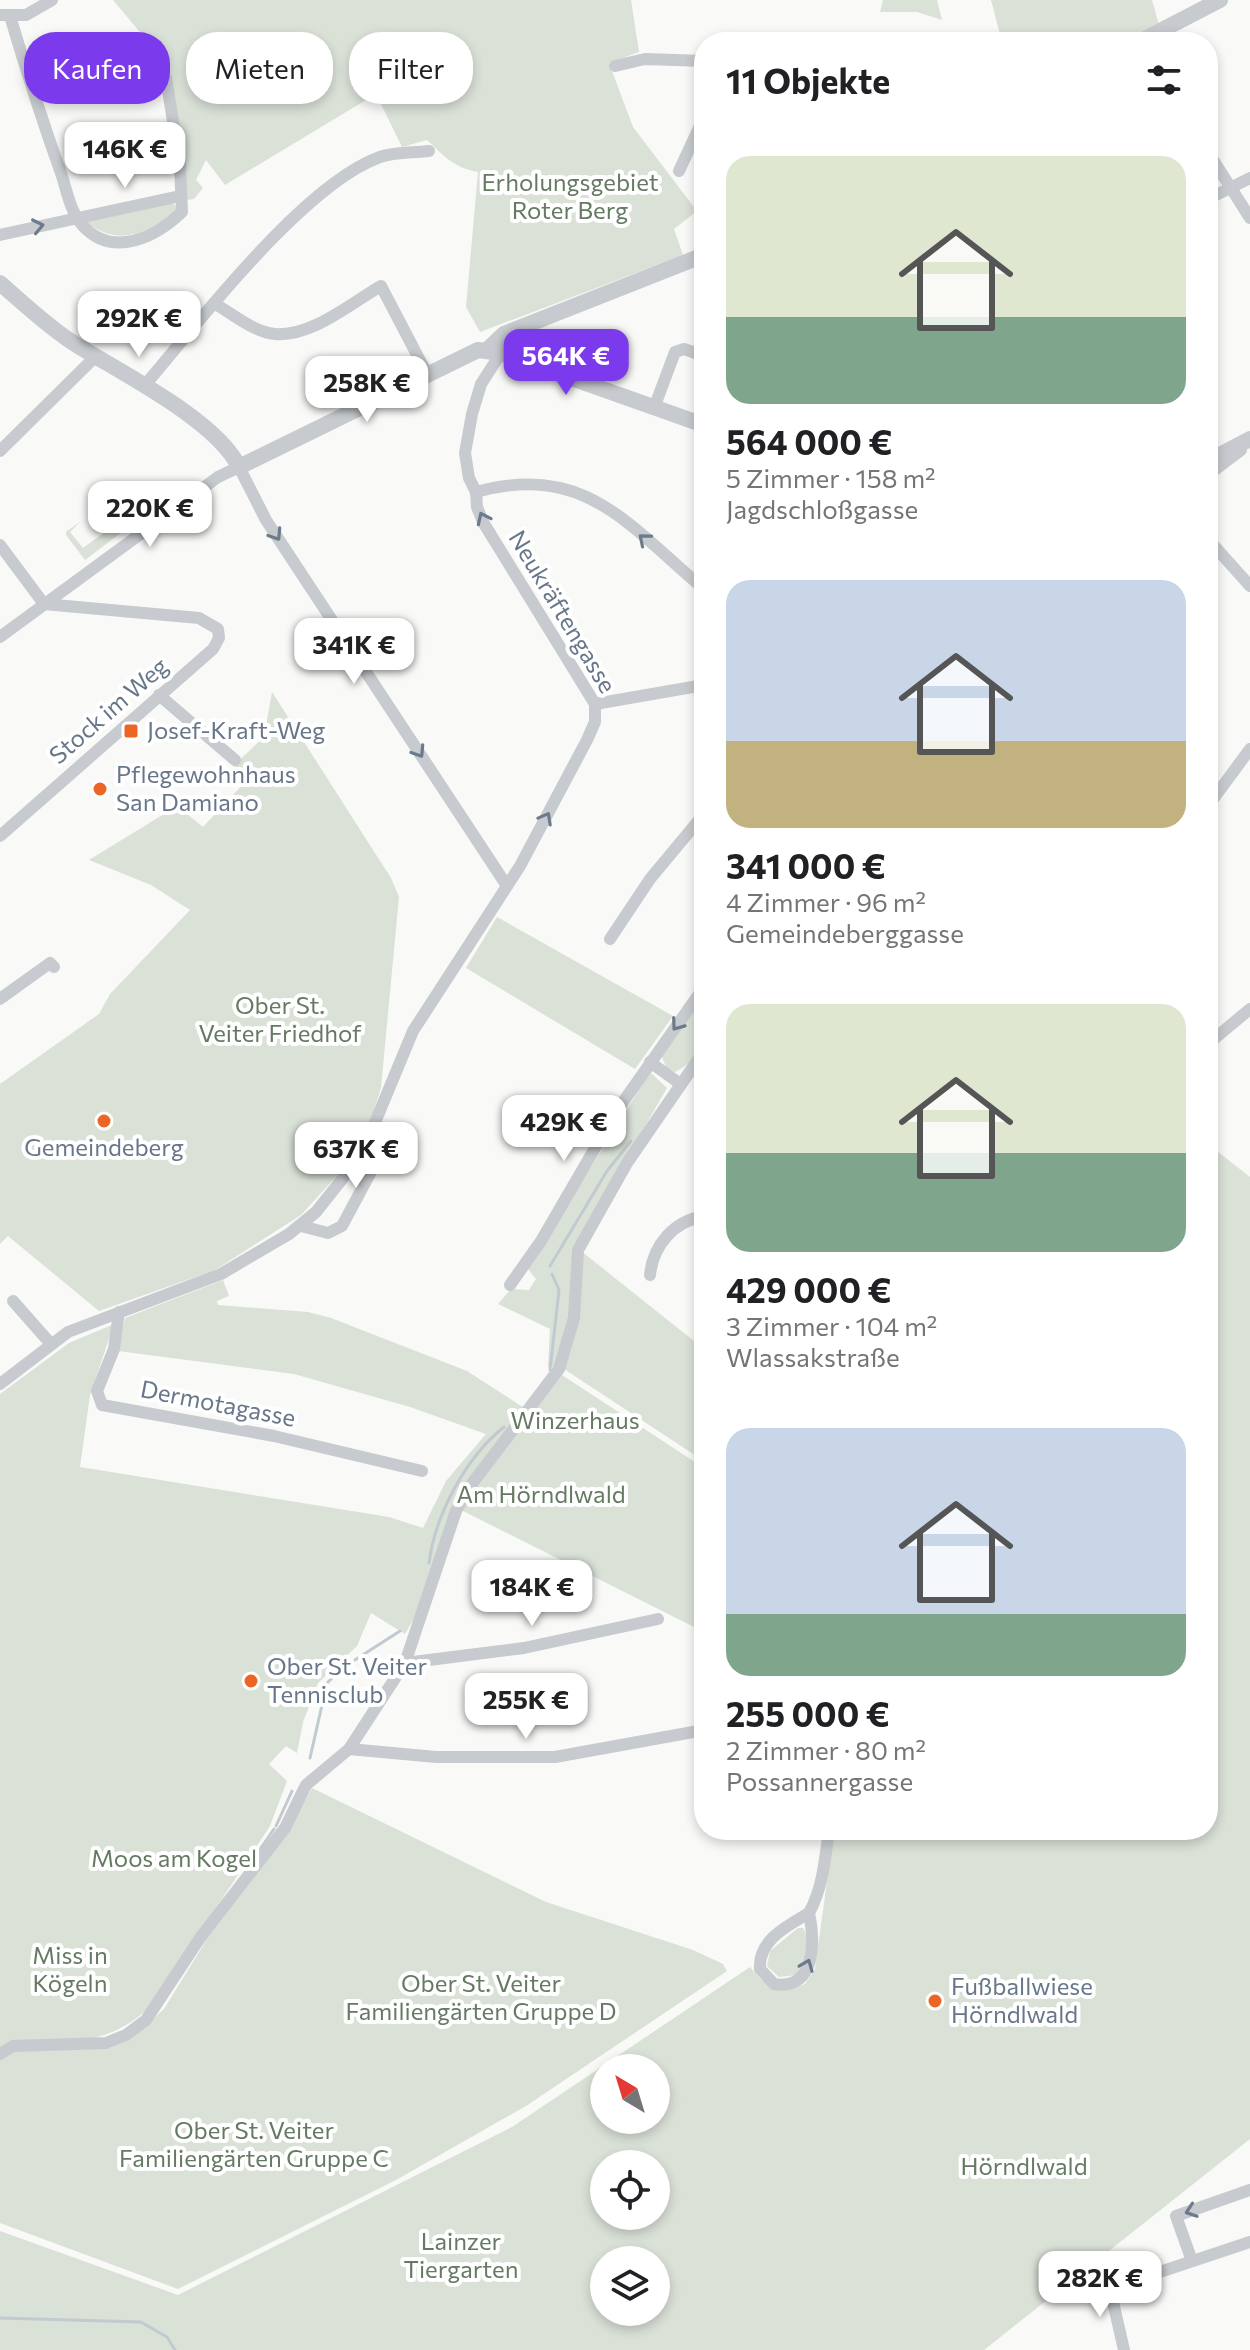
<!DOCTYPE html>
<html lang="de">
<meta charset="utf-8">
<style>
body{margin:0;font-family:Commissioner,sans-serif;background:#f2f2f2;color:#202124;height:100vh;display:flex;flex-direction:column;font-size:30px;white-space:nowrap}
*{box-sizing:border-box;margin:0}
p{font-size:26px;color:#757577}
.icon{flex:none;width:44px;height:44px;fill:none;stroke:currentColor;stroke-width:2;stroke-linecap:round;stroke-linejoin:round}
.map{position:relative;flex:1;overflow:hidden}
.side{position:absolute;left:694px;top:32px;width:524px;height:1808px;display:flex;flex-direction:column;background:#fff;border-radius:32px;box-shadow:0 4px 12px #0003}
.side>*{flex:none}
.hud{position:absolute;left:24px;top:32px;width:550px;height:72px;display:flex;gap:16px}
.needle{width:52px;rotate:322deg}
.fabs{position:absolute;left:590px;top:2054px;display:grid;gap:16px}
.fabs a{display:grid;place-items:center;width:80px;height:80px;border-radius:50%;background:#fff;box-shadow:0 4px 12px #0003;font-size:40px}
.price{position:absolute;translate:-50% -68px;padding:0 18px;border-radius:16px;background:#fff;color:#222;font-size:26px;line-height:52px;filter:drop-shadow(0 2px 4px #0008)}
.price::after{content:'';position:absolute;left:50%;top:48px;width:24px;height:18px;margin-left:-12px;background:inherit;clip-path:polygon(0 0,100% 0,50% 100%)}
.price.selected{background:#7c3aed;color:#fff}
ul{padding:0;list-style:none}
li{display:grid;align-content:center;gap:16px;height:424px;padding:0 32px}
li span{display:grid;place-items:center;height:248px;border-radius:24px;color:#555}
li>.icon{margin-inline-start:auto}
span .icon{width:144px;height:144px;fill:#fffc;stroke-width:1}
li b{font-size:34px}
h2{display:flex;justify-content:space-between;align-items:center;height:96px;padding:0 32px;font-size:34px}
.pill{padding:0 28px;border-radius:32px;background:#fff;box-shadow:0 4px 12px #0003;font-size:28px;line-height:72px}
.pill.selected{background:#7c3aed;color:#fff}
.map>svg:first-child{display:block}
</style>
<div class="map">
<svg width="1250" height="2350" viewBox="0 0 1250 2350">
<rect width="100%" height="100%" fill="#f9f9f7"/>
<g fill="#dae1d7" fill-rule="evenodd">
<path d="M113,0H631L639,52L609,63L633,127L697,211L674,229L683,255L480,332L466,307L478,172C454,168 443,155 427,140L402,147L379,100L371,97L225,185L206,160L196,180L203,188L194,199L188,200L184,195L170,74L155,64L160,56Z"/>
<polygon points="883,0 937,0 942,20 917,12 880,12"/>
<polygon points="991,0 1152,0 1159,25 1120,42 1002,42"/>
<path d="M172,202L179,210C147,232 120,249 85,221Z"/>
<polygon points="123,519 130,526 85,560 66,535 66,532 81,521 70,532 83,548"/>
<polygon points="272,692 391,878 399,897 381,1088 372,1116 343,1169 301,1215 215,1270 99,1311 8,1236 0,1244 0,1084 99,1014 110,994 190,910 151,885 89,860 177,806 203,827 247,780 233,766 264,737"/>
<polygon points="497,917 673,1016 635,1069 466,968"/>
<path d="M704,998C704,1028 707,1057 675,1072L667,1069L661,1055Z"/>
<polygon points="650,1072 667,1088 573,1251 570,1324 556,1367 548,1367 550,1329 498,1304 511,1289 529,1290 536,1279 528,1269"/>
<path d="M1208,1144L1250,1177V2139L984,2350H0V2231L178,2295L512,2127L750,1967C767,1988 779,1995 805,1984L815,1969L834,1830H1208ZM604,2068H656V2120H604ZM604,2164H656V2216H604ZM604,2260H656V2312H604Z"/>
<polygon points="581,1251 704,1349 704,1461 564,1369"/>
<path d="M223,1280L229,1296L217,1301L218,1305L308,1312L331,1318L467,1371L532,1413L562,1375L704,1468V1632L463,1511L477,1485L455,1506L420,1608L405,1634L371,1613L357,1646L318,1683L303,1722L297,1753L286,1746L269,1764L287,1781L270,1826L153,2004C108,2049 60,2042 0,2048V1394L69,1343L114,1324L90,1395L80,1467L389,1517L423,1528L446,1481L486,1434L410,1407L294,1374L118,1351L125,1318Z"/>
<polygon points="312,1788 546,1902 693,1950 723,1964 727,1971 526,2106 396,2180 178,2289 0,2223 0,2059 16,2049 110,2048 132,2038 164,2009 207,1939 287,1834"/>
<path d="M798,1928H803C811,1941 806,1963 797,1975L779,1977L767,1966L770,1951Z"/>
</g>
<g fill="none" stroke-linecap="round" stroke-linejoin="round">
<g stroke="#c1cad0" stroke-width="3">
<polyline points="550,1266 607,1171 631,1141"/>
<polyline points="550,1370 559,1290 552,1274"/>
<path d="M429,1563C435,1515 466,1457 504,1427"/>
<polyline points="310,1758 327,1683 344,1667 400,1631"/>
<polyline points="276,1826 292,1791"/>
<polyline points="250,1864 274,1829"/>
<polyline points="0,2318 141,2322 167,2337 175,2350"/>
</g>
<g stroke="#c7cace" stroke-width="12">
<polyline points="0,15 26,15 52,0"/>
<path d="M10,16C26,70 43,123 62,176C67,192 71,214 84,227C114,258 156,237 182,212L180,164L166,78L156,73L34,93"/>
<polyline points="615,66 645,59 704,61"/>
<polyline points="1208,152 1250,218"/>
<polyline points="679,171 704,117"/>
<polyline points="1208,199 1250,178"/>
<polyline points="0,235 180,196"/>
<path d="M214,303C232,314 254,332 275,334C312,337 351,303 381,286L426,372"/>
<path d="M145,385C199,322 304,184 380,157C394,152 413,153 429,151"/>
<polyline points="654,408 675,352 684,349 704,356"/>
<polyline points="0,451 96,356"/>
<polyline points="1208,475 1241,450"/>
<path d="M476,492C585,462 628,525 704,589"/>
<polyline points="1208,539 1250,586"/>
<polyline points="0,545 44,604"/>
<polyline points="0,637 218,477 239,467 266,520 507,886"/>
<polyline points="159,695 235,760"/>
<polyline points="595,704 704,685"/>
<polyline points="1208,806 1250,749"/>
<polyline points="0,836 213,649 219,638 218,629 199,618 44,604"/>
<polyline points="610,939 650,879 704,814"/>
<polyline points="0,999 50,963 54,967"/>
<polyline points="1208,1044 1250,1009"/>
<polyline points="650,1062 679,1083"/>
<polyline points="301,1226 328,1233 342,1226 381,1153 382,1140 374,1125"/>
<path d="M650,1275C653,1245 674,1221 704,1216"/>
<polyline points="510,1285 541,1241 616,1112 704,987"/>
<polyline points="13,1301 50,1343"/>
<polyline points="119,1312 114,1349 97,1391 102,1405 274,1436 422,1471"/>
<polyline points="0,1384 68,1332 221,1274 289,1234 316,1212 343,1178 374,1125 413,1031 520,866 587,740 595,722 595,704 483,522 477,507 476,492 469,478 465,453 472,414 481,384 501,353"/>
<polyline points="405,1663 524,1648 658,1619"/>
<polyline points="349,1749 436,1757 555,1757 704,1730"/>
<path d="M809,1913C815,1942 816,1991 774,1984L760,1969C758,1940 787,1926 809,1913C823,1888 825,1858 829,1830"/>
<polyline points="0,2054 13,2046 106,2043 126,2035 146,2020 200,1938 285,1828 306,1785 349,1749 405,1663 456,1511 471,1485 559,1369 574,1318 578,1250 627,1163 704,1051"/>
<polyline points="1103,2258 1124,2350"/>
<polyline points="1192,2261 1176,2216 1250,2190"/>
<polyline points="1112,2288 1250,2242"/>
</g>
<g stroke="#c7cace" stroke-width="16">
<polyline points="1139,42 1220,0"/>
<path d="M0,283C23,303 46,325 72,342C117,371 216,419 239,467L478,350L501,353L704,425"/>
<polyline points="488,349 504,334 704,255"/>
<polyline points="1208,461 1250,439"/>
</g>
</g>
<defs><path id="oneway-chevron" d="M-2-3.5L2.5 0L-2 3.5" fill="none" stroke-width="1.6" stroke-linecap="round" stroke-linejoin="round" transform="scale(2)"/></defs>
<g stroke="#6c7b8c">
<use href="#oneway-chevron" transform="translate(38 226) rotate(-12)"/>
<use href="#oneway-chevron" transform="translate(483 518) rotate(-115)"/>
<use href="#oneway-chevron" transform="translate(276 535) rotate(57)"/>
<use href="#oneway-chevron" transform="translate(644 539) rotate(-140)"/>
<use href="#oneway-chevron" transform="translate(419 752) rotate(57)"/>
<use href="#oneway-chevron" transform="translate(546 818) rotate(-61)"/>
<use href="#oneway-chevron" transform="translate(677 1025) rotate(126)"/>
<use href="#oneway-chevron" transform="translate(807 1965) rotate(-68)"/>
<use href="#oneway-chevron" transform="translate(1191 2211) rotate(161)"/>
</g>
<g fill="#ec6524" stroke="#fff" stroke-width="3">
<rect x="123" y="723" width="16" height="16" rx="4"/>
<circle cx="100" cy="789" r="8"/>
<circle cx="104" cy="1121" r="8"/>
<circle cx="251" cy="1681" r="8"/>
<circle cx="935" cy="2001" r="8"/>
</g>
<g text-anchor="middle" stroke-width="8" stroke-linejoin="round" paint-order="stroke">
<g font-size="24" fill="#657a62" stroke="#fff">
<text x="570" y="191">Erholungsgebiet<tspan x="570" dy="28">Roter Berg</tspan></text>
<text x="280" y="1014">Ober St.<tspan x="280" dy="28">Veiter Friedhof</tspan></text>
<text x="575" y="1429">Winzerhaus</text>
<text x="541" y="1503">Am Hörndlwald</text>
<text x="174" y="1867">Moos am Kogel</text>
<text x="70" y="1964">Miss in<tspan x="70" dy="28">Kögeln</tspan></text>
<text x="481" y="1992">Ober St. Veiter<tspan x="481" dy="28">Familiengärten Gruppe D</tspan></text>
<text x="254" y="2139">Ober St. Veiter<tspan x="254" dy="28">Familiengärten Gruppe C</tspan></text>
<text x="1024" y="2175">Hörndlwald</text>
<text x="461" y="2250">Lainzer<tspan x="461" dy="28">Tiergarten</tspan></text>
</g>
<g font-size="24" fill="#677789" stroke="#fff">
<text transform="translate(562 612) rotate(59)" y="8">Neukräftengasse</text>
<text transform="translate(109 711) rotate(-41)" y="8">Stock im Weg</text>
<text transform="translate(218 1404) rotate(11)" y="8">Dermotagasse</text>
</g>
<g font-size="24" fill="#677789" stroke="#fff" text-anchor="start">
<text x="147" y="739">Josef-Kraft-Weg</text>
<text x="116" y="783">Pflegewohnhaus<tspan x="116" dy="28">San Damiano</tspan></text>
<text x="104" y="1156" text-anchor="middle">Gemeindeberg</text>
<text x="267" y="1675">Ober St. Veiter<tspan x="267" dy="28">Tennisclub</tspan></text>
<text x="951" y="1995">Fußballwiese<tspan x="951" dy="28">Hörndlwald</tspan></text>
</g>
</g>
</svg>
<div class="fabs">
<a><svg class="needle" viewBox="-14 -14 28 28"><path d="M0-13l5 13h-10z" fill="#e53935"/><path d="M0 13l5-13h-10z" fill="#757577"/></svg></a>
<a><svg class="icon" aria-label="locate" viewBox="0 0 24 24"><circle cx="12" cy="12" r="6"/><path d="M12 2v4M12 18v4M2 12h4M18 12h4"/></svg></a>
<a><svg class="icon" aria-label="layers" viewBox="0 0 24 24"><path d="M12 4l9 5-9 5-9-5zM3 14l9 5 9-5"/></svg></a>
</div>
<b class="price" style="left:125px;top:190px">146K €</b>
<b class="price" style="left:139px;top:359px">292K €</b>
<b class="price selected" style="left:566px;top:397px">564K €</b>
<b class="price" style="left:367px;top:424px">258K €</b>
<b class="price" style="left:150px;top:549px">220K €</b>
<b class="price" style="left:354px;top:686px">341K €</b>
<b class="price" style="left:564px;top:1163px">429K €</b>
<b class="price" style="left:356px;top:1190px">637K €</b>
<b class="price" style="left:532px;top:1628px">184K €</b>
<b class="price" style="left:526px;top:1741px">255K €</b>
<b class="price" style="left:1100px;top:2319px">282K €</b>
<div class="hud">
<a class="pill selected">Kaufen</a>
<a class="pill">Mieten</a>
<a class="pill">Filter</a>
</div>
<section class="side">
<h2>11 Objekte<svg class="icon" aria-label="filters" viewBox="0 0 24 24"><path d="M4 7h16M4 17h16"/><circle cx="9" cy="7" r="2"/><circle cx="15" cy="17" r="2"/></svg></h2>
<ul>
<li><span style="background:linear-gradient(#dfe7d0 65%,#7fa58c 0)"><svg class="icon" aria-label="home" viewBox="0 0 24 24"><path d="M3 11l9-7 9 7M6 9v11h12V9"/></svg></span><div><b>564 000 €</b><p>5 Zimmer · 158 m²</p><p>Jagdschloßgasse</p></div></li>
<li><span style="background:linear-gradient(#c9d6e8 65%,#c2b280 0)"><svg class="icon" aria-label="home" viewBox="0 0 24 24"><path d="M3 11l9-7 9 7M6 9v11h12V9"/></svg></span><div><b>341 000 €</b><p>4 Zimmer · 96 m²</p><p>Gemeindeberggasse</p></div></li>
<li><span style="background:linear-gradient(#dfe7d0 60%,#7fa58c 0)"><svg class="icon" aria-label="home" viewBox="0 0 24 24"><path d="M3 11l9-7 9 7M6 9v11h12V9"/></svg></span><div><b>429 000 €</b><p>3 Zimmer · 104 m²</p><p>Wlassakstraße</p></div></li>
<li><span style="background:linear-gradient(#c9d6e8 75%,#7fa58c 0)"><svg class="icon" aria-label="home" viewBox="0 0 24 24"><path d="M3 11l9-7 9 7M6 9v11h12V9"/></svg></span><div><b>255 000 €</b><p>2 Zimmer · 80 m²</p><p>Possannergasse</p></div></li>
</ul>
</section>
</div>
